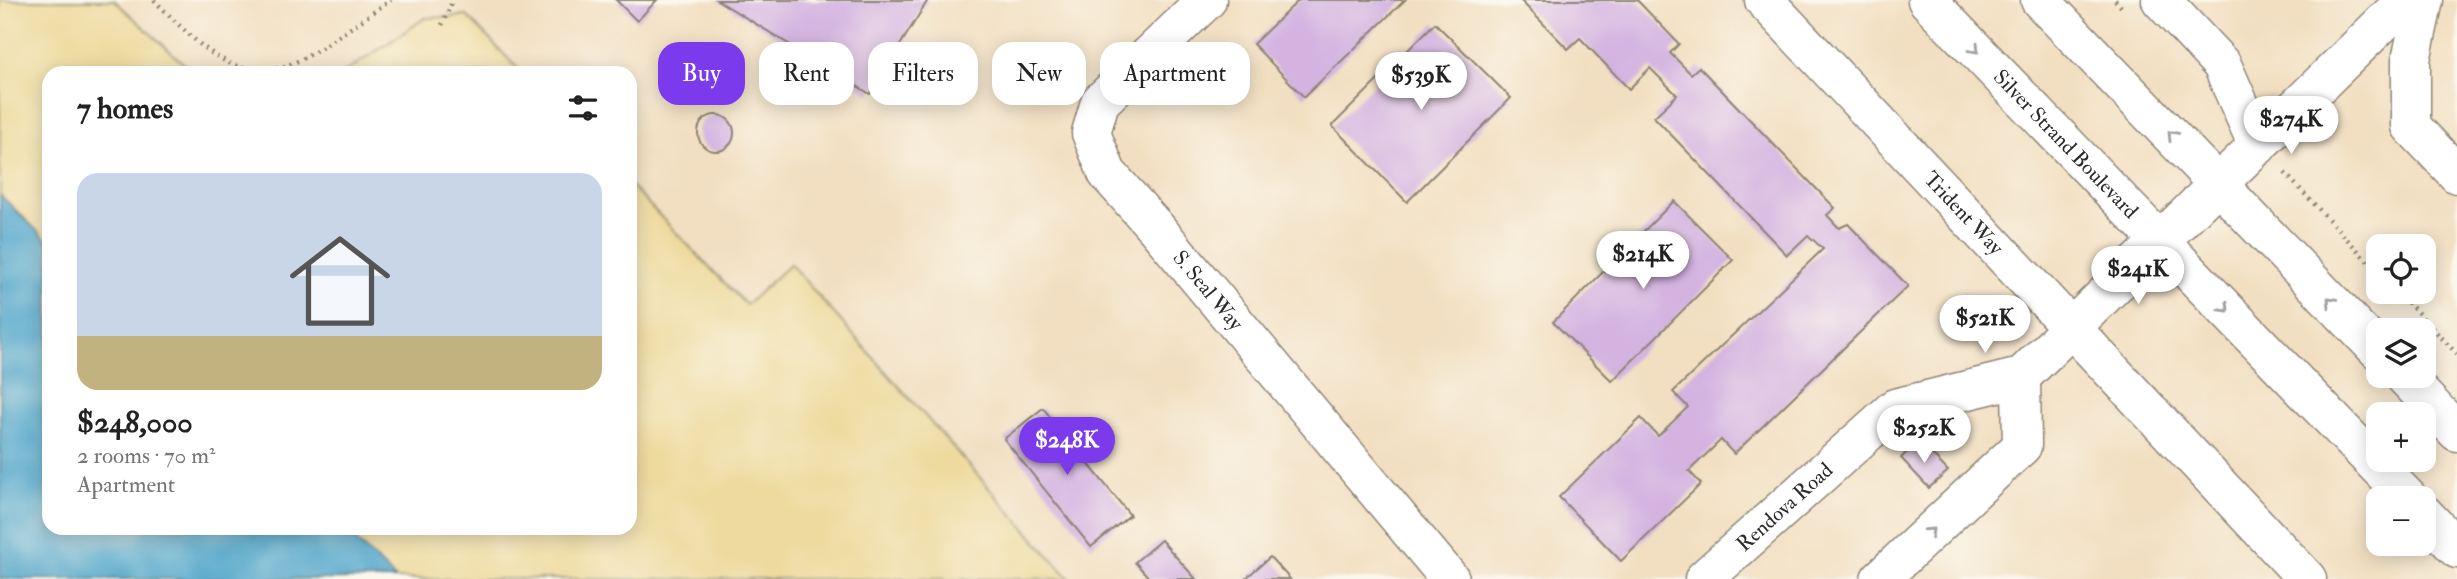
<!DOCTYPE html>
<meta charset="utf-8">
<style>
body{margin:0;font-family:"IM FELL Double Pica",serif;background:#f6f6f6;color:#222;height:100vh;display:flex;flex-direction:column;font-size:26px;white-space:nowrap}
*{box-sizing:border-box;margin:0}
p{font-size:23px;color:#767676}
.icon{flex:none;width:38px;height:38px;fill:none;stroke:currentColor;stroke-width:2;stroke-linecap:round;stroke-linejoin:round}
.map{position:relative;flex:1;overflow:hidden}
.drawer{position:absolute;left:42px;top:66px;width:595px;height:469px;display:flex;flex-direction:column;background:#fff;border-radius:21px;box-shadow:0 4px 18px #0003}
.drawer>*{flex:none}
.top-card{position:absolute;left:658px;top:42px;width:665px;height:63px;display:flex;gap:14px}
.buttons{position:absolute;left:2366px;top:234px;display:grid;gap:14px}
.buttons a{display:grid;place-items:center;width:70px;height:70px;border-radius:14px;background:#fff;box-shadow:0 4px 18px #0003;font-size:35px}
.price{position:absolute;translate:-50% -60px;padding:0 16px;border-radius:24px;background:#fff;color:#222;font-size:23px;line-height:46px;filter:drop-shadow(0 2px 4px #0008)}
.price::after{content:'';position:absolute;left:50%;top:42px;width:21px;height:16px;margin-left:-10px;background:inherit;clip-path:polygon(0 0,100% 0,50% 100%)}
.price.active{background:#7c3aed;color:#fff}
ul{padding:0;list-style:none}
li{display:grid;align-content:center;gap:14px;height:371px;padding:0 35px}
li+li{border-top:2px solid #e0e0e0}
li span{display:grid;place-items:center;height:217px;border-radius:21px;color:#555}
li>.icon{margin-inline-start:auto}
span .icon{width:126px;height:126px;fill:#fffc;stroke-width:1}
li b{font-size:30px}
h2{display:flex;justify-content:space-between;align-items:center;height:84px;padding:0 35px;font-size:30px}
.tag{padding:0 24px;border-radius:21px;background:#fff;box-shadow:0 4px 18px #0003;font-size:24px;line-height:63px}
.tag.active{background:#7c3aed;color:#fff}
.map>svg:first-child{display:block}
</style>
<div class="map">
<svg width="2457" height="579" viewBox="0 0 2457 579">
<rect width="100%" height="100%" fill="#fbf7ec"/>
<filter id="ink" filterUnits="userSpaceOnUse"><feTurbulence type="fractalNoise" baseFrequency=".0143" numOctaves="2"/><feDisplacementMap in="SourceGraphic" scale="14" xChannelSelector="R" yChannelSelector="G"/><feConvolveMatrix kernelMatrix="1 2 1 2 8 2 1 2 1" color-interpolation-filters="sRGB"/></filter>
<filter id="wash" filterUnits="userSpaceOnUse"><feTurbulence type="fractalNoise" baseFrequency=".00686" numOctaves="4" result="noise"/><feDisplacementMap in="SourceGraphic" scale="28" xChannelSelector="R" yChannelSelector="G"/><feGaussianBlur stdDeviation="1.57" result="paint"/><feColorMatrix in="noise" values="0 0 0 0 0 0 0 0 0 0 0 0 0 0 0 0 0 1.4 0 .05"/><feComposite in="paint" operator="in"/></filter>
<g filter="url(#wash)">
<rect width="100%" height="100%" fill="#f2dfc1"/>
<g fill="#eeda9e" stroke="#8c8264" stroke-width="2">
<polygon points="0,0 114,0 194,73 49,74 49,242 0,195"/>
<polygon points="467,16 522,73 344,73 425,18"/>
<polygon points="630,185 746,305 790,264 1070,579 396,579 344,529 630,528"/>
</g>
<polygon fill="#4ea4ca" stroke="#3c687a" stroke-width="2" points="0,195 49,242 49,528 344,529 396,579 0,579"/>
<g id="blocks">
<g fill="#d4b3e1">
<polygon points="616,0 657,0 637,21"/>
<polygon points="717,0 928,0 870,94"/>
<polygon points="1299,0 1405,0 1304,97 1253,44"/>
<polygon points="1520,0 1637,0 1679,44 1670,53 1691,74 1699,67 1835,208 1827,215 1839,228 1848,224 1908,286 1734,454 1721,440 1689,471 1701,484 1621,561 1559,497 1641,418 1658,436 1688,407 1673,392 1823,249 1808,235 1787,255 1654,117 1677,95 1650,68 1629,89 1580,38 1568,49"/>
<polygon points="1435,23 1511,98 1407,202 1332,126"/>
<circle cx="716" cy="133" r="18"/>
<polygon points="1674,201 1733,260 1612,381 1553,322"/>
<polygon points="1043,408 1130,515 1091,547 1004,439"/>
<polygon points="1919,441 1948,471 1929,488 1901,458"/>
<polygon points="1161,540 1196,579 1150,579 1135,562"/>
<polygon points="1270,557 1290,579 1245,579"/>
</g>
</g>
</g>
<g filter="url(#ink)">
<use href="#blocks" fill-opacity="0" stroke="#8e8576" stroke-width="2"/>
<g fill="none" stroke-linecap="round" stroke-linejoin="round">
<defs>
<g id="minor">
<path id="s1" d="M1207,0L1100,102L1091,133L1107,173L1157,229L1450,579"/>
<path id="s2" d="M1764,0L2307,579"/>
<polyline points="2161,0 2222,65 2258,146"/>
<polyline points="2424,0 2411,60 2411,126 2457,174"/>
<polyline points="2021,377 2406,0"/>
<path id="s3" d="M1704,579L1895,408L2021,377L2022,446L1880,579"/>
</g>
<g id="highway">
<path id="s4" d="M1927,0L2409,499"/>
<polyline points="2040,0 2378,350"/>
<polyline points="2404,376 2457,432"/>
<polyline points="2424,514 2457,549"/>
</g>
</defs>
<use href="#minor" stroke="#8e8576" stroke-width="41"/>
<use href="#highway" stroke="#8e8576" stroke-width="41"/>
<g stroke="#8e8576" stroke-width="4.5" stroke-dasharray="2 5" stroke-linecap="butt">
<path d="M154,0C169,15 184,31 201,45C251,85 285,73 333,40C352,27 372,13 391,0"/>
<polyline points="2115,0 2124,10"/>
<polyline points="442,25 453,0"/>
<polyline points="2285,173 2378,272"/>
<polyline points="2398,292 2457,354"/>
</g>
<use href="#minor" stroke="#fff" stroke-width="38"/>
<use href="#highway" stroke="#fff" stroke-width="38"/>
</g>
<defs><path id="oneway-chevron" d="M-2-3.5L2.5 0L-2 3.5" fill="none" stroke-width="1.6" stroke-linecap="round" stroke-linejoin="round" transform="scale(1.75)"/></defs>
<g stroke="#a0a0a0">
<use href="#oneway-chevron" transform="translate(1975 49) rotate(46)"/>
<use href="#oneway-chevron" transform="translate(2172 135) rotate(-134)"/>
<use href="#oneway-chevron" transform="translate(2331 301) rotate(-134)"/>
<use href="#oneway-chevron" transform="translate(2225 308) rotate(46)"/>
<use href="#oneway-chevron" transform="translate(1930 532) rotate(-43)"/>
</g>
</g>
<g text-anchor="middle" stroke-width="5" stroke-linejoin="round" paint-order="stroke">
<g font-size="21" fill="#2b2b2b" stroke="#fbf7ec">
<text dy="7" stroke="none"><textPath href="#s4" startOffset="200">Silver Strand Boulevard</textPath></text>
<text dy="7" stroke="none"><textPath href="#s2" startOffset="292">Trident Way</textPath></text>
<text dy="7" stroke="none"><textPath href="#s1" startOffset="378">S. Seal Way</textPath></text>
<text dy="7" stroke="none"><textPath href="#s3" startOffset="108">Rendova Road</textPath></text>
</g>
</g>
</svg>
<div class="buttons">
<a><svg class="icon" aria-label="locate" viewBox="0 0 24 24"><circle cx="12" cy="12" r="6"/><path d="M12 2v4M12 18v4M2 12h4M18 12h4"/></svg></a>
<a><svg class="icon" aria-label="layers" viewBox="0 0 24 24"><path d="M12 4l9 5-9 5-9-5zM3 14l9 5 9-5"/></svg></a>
<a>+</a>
<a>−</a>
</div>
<b class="price" style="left:1421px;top:112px">$539K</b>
<b class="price" style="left:2291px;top:156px">$274K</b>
<b class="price" style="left:1643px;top:291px">$214K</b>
<b class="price" style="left:2138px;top:306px">$241K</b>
<b class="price" style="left:1985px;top:355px">$521K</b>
<b class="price" style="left:1924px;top:465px">$252K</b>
<b class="price active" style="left:1067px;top:477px">$248K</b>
<div class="top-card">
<a class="tag active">Buy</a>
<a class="tag">Rent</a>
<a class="tag">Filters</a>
<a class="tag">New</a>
<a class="tag">Apartment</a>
</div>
<section class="drawer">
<h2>7 homes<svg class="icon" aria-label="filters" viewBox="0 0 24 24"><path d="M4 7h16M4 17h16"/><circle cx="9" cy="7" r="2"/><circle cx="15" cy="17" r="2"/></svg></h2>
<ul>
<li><span style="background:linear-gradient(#c9d6e8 75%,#c2b280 0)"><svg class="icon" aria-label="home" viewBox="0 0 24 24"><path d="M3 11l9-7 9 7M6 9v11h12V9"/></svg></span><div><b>$248,000</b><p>2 rooms · 70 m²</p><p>Apartment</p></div></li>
</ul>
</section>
</div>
